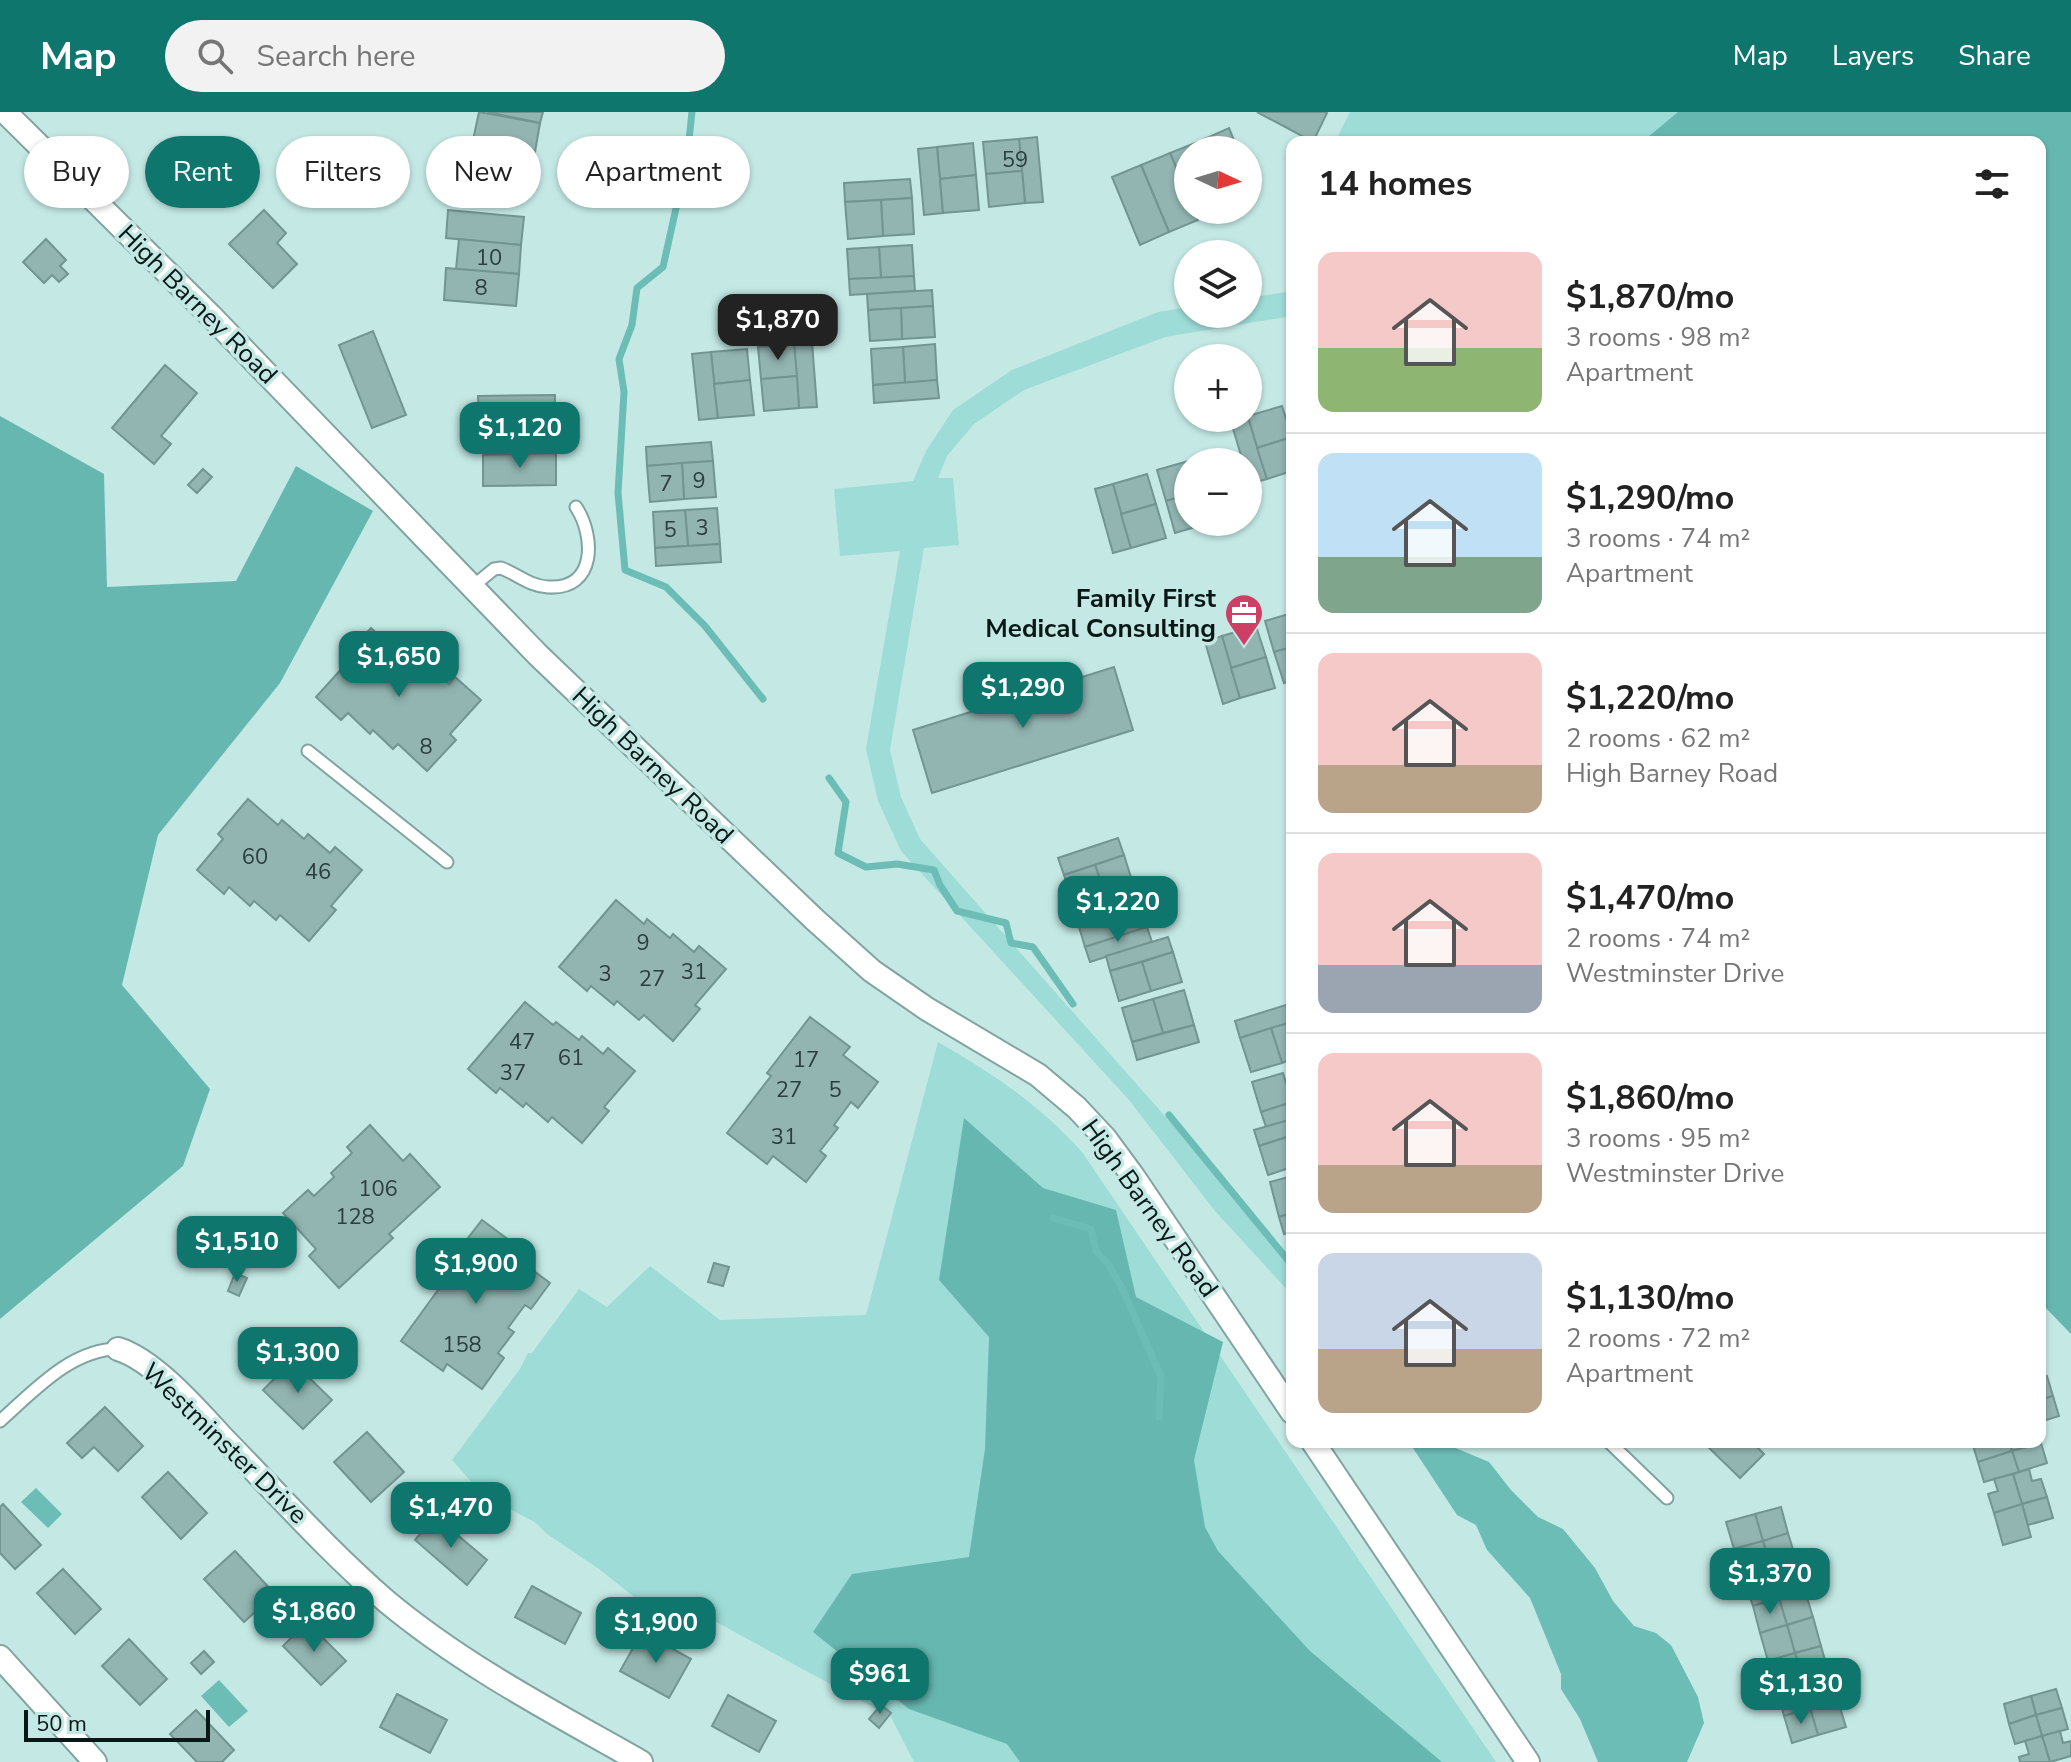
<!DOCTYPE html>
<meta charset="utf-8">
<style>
body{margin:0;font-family:"Nunito Sans",sans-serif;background:#f2f2f2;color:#222;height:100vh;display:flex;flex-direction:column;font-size:30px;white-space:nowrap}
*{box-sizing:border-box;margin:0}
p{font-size:26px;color:#767676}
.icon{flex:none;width:44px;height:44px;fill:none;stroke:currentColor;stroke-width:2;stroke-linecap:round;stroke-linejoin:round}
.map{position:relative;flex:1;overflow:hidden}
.details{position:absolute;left:1286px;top:24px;width:760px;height:1312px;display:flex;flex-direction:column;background:#fff;border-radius:16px;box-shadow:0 2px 6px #0004}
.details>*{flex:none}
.banner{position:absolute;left:24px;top:24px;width:760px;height:72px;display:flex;gap:16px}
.needle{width:52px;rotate:94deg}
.buttons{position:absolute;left:1174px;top:24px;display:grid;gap:16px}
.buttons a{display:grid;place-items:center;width:88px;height:88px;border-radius:50%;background:#fff;box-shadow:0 2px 6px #0004;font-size:40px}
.scale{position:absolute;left:24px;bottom:20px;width:186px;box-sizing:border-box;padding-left:8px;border:4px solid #0a1716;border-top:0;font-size:22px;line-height:28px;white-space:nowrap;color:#0a1716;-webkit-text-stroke:6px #c4e9e5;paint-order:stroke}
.price{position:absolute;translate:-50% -68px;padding:0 18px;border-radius:16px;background:#0f766e;color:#fff;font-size:26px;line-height:52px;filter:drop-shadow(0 2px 4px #0008)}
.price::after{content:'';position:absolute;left:50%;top:48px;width:24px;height:18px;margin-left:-12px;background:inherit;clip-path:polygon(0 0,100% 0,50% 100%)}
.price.active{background:#222;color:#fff}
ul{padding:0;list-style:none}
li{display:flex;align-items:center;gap:24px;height:200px;padding:0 32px}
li+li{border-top:2px solid #e0e0e0}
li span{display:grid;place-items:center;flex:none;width:224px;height:160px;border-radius:16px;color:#555}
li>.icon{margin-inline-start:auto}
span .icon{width:96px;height:96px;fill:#fffc;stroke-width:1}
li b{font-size:34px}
h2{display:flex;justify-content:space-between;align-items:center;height:96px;padding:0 32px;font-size:34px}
.pill{padding:0 28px;border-radius:36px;background:#fff;box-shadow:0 2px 6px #0004;font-size:28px;line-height:72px}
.pill.active{background:#0f766e;color:#fff}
header{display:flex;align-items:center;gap:48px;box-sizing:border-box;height:112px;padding:0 40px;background:#0f766e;color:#fff}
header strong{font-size:38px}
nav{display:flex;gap:44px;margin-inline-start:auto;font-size:28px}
.search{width:560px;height:72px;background:#f2f2f2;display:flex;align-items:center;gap:20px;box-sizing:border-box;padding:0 28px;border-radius:44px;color:#767676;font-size:30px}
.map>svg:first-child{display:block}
</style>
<header>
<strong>Map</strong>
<div class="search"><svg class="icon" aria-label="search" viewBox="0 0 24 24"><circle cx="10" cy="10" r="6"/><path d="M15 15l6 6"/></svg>Search here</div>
<nav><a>Map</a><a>Layers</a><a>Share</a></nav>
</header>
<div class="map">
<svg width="2071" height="1650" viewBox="0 0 2071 1650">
<rect width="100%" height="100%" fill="#c4e9e5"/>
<g fill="#9edcd7">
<polygon points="1350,0 2071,0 2040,30 1335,30"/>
<polygon points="1292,179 1292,204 1165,225 1024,278 974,312 947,344 938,366 953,366 959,433 924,436 890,638 901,685 920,727 1292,1148 1292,1183 1215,1099 1129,988 901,739 878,689 866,637 900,439 840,444 834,377 913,369 926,339 953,298 1012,258 1158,200 1188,195 1188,202 1248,202 1248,186"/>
<path d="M938,930C995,963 1037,991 1082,1040L1496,1650H914L891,1605L707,1505L669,1508L638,1488L599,1457L547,1422L536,1411L481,1381L452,1348L520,1257L528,1241H532L579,1177L607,1195L650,1154L720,1208L866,1203Z"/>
</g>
<g fill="#67b7b1">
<polygon points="1678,0 2071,0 2071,1222 2040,1190 2040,30 1642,30"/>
<polygon points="0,304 104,362 107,475 236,469 296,354 373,399 280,571 158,723 122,873 210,977 183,1054 0,1207"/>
<polygon points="964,1006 1043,1076 1116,1098 1136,1185 1223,1230 1194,1348 1205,1415 1218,1439 1310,1539 1442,1650 1020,1650 1007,1632 909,1597 813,1520 852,1462 969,1445 985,1337 989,1225 939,1168"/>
</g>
<g fill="#6dbdb7">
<polygon points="1409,1330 1441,1330 1489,1350 1511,1378 1538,1405 1563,1417 1595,1456 1613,1489 1634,1514 1656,1521 1671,1533 1698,1585 1704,1611 1687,1650 1598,1650 1580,1607 1561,1577 1561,1562 1530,1486 1487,1438 1476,1413 1457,1403"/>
<polygon points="36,1376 62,1402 48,1416 21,1390"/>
<polygon points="219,1568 248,1599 229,1615 201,1584"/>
</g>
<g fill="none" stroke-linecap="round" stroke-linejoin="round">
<g stroke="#6dbdb7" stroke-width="7">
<polyline points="692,0 687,47 663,155 637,176 632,213 619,247 624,280 618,381 625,458 666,475 705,514 763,587"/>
<polyline points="829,666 846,690 838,741 866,755 897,752 934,758 940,773 957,799 1006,811 1011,831 1033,835 1073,892"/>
<polyline points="1169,1003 1292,1153"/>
<polyline points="1053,1106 1091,1117 1096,1139 1108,1152 1122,1176 1161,1265 1159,1305"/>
</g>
</g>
<g fill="#92b5b1" stroke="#739592" stroke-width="2">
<polygon points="479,0 540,11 535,40 473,28"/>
<polygon points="487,0 543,0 540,11"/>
<polygon points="1257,0 1325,0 1327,1 1313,30"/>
<polygon points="1229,16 1238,38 1203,38 1200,29"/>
<polygon points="1037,25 1043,90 1025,91 1019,27"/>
<polygon points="463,26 535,40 529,71 457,57"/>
<polygon points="1019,27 1022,59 986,62 983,30"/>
<polygon points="1200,29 1203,38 1188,38 1188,83 1170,41"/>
<polygon points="973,31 976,63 940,67 937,35"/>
<polygon points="177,32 212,67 189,91 153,57"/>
<polygon points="937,35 943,101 924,103 918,37"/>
<polygon points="307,41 318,53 301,67 291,55"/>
<polygon points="1170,41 1188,83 1188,98 1194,98 1198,108 1169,120 1141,53"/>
<polygon points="1141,53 1169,120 1140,133 1112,65"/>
<polygon points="1022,59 1025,91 989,95 986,62"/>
<polygon points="976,63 979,98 943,101 940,67"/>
<polygon points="910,67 912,86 845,90 844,71"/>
<polygon points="912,86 914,122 883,124 881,88"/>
<polygon points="881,88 883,124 848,127 845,90"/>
<polygon points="264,98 286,121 277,131 297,152 273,176 229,132"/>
<polygon points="448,98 524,105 521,133 446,126"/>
<polygon points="46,127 66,148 60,154 68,162 59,170 52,163 44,171 23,150"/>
<polygon points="459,127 521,133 519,162 456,157"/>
<polygon points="912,133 914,164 881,166 879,135"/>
<polygon points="879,135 881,166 849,167 847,137"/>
<polygon points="446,156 519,162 516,194 444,188"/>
<polygon points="914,164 915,179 850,183 849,167"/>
<polygon points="932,178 933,194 868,198 867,182"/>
<polygon points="933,194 935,225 902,227 901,196"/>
<polygon points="901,196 902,227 870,229 868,198"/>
<polygon points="373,219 406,303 372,316 339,233"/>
<polygon points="812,230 817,295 799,296 794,232"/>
<polygon points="794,232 797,264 761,267 758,235"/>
<polygon points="935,232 937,268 905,271 903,235"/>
<polygon points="903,235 905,271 873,273 871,237"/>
<polygon points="747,237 750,268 714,272 711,240"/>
<polygon points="711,240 718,306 699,308 692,242"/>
<polygon points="165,253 197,281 161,324 171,332 154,352 112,316"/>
<polygon points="797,264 799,296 764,299 761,267"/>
<polygon points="750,268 754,303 718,306 714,272"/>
<polygon points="937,268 939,286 874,291 873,273"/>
<polygon points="555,283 555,311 479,312 478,284"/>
<polygon points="1282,294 1292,325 1257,336 1248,304"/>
<polygon points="1248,306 1267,367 1249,372 1248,350 1243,350 1231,310"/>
<polygon points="555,311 556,341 493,342 492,312"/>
<polygon points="1292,325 1292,359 1267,367 1257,336"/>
<polygon points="711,330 713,349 647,354 646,335"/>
<polygon points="556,341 556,373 483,374 483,343"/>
<polygon points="1192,348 1188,350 1188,383 1166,389 1157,358"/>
<polygon points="713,349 716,385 684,387 682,351"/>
<polygon points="682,351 684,387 650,390 647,354"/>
<polygon points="203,357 212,365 197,381 188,373"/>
<polygon points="1147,362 1156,392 1121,402 1113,372"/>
<polygon points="1113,372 1131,436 1113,441 1095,377"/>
<polygon points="1188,383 1188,410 1209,411 1175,421 1166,389"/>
<polygon points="1156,392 1166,426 1131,436 1121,402"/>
<polygon points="717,396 720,432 688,434 685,398"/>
<polygon points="685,398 688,434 655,436 653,400"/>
<polygon points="720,432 721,450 656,454 655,436"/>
<polygon points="1292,501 1292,535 1274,540 1265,509"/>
<polygon points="1256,514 1266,545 1231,556 1222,524"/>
<polygon points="371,516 399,542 403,537 423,556 428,552 449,572 455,565 481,588 450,622 456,628 427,659 398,632 393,637 373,618 370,622 348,601 341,608 316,585 345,553 340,549"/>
<polygon points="1222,524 1240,586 1223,592 1205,530"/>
<polygon points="1292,535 1292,569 1284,571 1274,540"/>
<polygon points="1266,545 1275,576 1240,586 1231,556"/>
<polygon points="1114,555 1133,618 932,681 913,618"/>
<polygon points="248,687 278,713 282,708 304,727 308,722 330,741 335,735 362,758 331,794 336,798 309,829 280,803 276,808 254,789 250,794 229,775 224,782 197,758 223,727 218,722"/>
<polygon points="1118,726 1124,743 1064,763 1058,746"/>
<polygon points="1124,743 1135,778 1107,787 1095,753"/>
<polygon points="1095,753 1107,787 1075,797 1064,763"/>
<polygon points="1138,786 1147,815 1116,825 1107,795"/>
<polygon points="616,788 644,812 647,807 670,826 673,822 694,840 699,834 726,857 695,893 700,897 673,929 644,903 639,908 617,889 614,893 591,874 587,879 559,855"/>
<polygon points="1107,795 1116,825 1085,835 1076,805"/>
<polygon points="1147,815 1152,830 1090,850 1085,835"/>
<polygon points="1168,825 1173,840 1110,859 1106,844"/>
<polygon points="1173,840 1182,870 1151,879 1142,850"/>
<polygon points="1142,850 1151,879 1119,889 1110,859"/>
<polygon points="1184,878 1194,913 1163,921 1153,887"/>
<polygon points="1153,887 1163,921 1132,930 1122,896"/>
<polygon points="525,890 553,913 556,910 579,928 582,924 603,942 608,936 635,959 604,995 609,999 582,1031 552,1005 548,1010 526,991 523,995 500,976 496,981 468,957"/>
<polygon points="1292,891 1292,910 1240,926 1235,909"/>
<polygon points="810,905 850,935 843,943 878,970 858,996 851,990 834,1013 838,1016 820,1039 826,1044 806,1070 773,1044 767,1052 727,1021 771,964 767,961"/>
<polygon points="1292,910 1292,947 1282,951 1271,916"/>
<polygon points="1194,913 1199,930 1137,948 1132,930"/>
<polygon points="1271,916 1282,951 1251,960 1240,926"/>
<polygon points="1283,961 1292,990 1261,1000 1252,970"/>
<polygon points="1292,990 1292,1007 1266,1015 1261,1000"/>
<polygon points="1292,1007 1292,1023 1259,1034 1254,1018"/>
<polygon points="370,1013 403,1049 410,1042 440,1075 389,1122 393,1126 339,1176 309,1144 316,1137 283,1101 308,1078 314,1084 334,1065 331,1061 352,1041 347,1035"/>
<polygon points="1291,1024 1292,1055 1268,1063 1259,1034"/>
<polygon points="1292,1064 1292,1101 1279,1105 1270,1070"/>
<polygon points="1292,1101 1292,1120 1284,1122 1279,1105"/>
<polygon points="482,1108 521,1137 515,1145 550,1171 531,1197 525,1193 508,1216 514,1220 498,1241 504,1246 482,1277 447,1252 443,1259 401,1229 443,1171 437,1166"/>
<polygon points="714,1151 729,1155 723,1174 708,1170"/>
<polygon points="235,1161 247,1166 239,1184 228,1179"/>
<polygon points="292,1249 332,1288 303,1317 263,1278"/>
<polygon points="2047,1264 2053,1284 2040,1288 2040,1266"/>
<polygon points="2053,1284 2059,1304 2040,1310 2040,1288"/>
<polygon points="105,1295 143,1334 118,1359 94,1335 82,1346 67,1331"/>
<polygon points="367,1320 404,1360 371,1390 334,1350"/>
<polygon points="2040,1328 2041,1331 2012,1339 2009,1330 2040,1330"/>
<polygon points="1703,1330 1752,1330 1764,1342 1740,1366"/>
<polygon points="1972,1330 2009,1330 2012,1339 1978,1350"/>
<polygon points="2041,1331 2047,1351 2019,1360 2012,1339"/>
<polygon points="2012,1339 2019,1360 1984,1370 1978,1350"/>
<polygon points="2029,1357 2032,1369 2041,1367 2047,1385 2022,1392 2013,1362"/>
<polygon points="168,1360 207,1401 181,1427 142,1385"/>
<polygon points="2013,1362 2022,1392 1994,1401 1988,1382 1998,1379 1994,1367"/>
<polygon points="2047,1385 2053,1406 2028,1413 2022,1392"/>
<polygon points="3,1392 41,1433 15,1457 0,1441 0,1395"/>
<polygon points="2022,1392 2031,1425 2003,1433 1994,1401"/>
<polygon points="1781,1395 1788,1421 1763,1429 1755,1402"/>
<polygon points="1755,1402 1763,1429 1734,1437 1726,1410"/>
<polygon points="435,1404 487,1448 467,1473 415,1428"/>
<polygon points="1788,1421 1795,1444 1786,1447 1788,1454 1771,1458 1763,1429"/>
<polygon points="1763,1429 1771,1458 1753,1463 1752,1458 1741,1461 1734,1437"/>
<polygon points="235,1439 275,1482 244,1510 204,1467"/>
<polygon points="1788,1454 1789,1459 1799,1456 1805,1479 1779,1486 1771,1458"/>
<polygon points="63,1457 101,1497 75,1522 37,1481"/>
<polygon points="1771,1458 1779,1486 1753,1494 1746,1474 1755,1471 1753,1463"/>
<polygon points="532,1474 581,1501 565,1532 515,1505"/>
<polygon points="1805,1479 1813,1505 1787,1513 1779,1486"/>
<polygon points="1779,1486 1787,1513 1760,1521 1753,1494"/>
<polygon points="1813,1505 1821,1534 1795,1541 1787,1513"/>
<polygon points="307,1510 346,1549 321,1573 283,1534"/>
<polygon points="1787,1513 1795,1541 1768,1549 1760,1521"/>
<polygon points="642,1520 691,1547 669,1586 620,1559"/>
<polygon points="129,1527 167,1567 140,1593 102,1554"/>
<polygon points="1821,1534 1827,1555 1818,1557 1820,1564 1803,1569 1795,1541"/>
<polygon points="204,1539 214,1550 201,1562 191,1551"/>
<polygon points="1795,1541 1803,1569 1785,1574 1783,1569 1774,1571 1768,1549"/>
<polygon points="1820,1564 1822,1570 1831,1567 1838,1589 1810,1596 1803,1569"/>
<polygon points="1803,1569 1810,1596 1784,1604 1778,1582 1786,1579 1785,1574"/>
<polygon points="2056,1577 2062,1596 2036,1603 2031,1584"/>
<polygon points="397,1582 447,1608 430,1641 380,1615"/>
<polygon points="728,1583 776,1609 759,1640 712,1614"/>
<polygon points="2031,1584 2036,1603 2009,1612 2004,1592"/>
<polygon points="1838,1589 1846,1615 1818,1623 1810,1596"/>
<polygon points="881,1593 891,1601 879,1616 869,1607"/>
<polygon points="1810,1596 1818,1623 1792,1631 1784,1604"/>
<polygon points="2062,1596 2068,1617 2042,1624 2036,1603"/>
<polygon points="196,1598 234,1638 222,1650 197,1650 170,1622"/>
<polygon points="2036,1603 2042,1624 2015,1632 2009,1612"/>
<polygon points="2060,1619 2063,1631 2071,1629 2071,1644 2050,1650 2042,1624"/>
<polygon points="2042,1624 2050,1650 2020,1650 2019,1645 2029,1642 2025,1629"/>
</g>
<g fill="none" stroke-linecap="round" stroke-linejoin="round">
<defs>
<g id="lane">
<path d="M472,475L494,457L501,456C517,462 529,474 548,475C597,478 595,424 576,395"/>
<polyline points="308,639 447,750"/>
<path d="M0,1309C33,1280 71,1237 118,1237"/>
<polyline points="1609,1330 1667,1386"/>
</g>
<g id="street">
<polyline points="5,0 210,203 538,543 814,807 872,859 927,897 1038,963 1077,996 1105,1026 1133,1064 1292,1300"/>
<path d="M118,1237C154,1248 197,1298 223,1326C276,1380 328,1439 386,1489C464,1554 553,1600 641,1650"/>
<polyline points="1313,1330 1528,1650"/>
<polyline points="0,1545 95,1650"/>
</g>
</defs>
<use href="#lane" stroke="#82a4a1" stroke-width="15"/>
<use href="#street" stroke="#82a4a1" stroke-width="26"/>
<use href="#lane" stroke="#fff" stroke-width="11"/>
<use href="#street" stroke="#fff" stroke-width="22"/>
</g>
<defs>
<symbol id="office-pin" viewBox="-11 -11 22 30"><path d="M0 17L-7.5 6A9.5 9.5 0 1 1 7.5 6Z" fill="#ce3f65" stroke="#c4e9e5"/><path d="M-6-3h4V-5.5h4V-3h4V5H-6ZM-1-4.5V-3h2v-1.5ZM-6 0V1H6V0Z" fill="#fff"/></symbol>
</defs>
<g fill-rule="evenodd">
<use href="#office-pin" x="1222" y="479" width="44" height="60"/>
</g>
<g text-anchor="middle" stroke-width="7" stroke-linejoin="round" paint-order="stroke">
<g font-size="22" fill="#2c3e3d">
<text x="1015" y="55">59</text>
<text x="489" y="153">10</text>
<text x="481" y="183">8</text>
<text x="699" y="376">9</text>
<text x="666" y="379">7</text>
<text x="702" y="423">3</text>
<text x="670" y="425">5</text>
<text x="426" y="642">8</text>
<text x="255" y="752">60</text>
<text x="318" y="767">46</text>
<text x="643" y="838">9</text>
<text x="694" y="867">31</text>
<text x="605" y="869">3</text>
<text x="652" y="874">27</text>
<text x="522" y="937">47</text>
<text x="571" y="953">61</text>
<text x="806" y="955">17</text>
<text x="513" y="968">37</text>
<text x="789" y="985">27</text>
<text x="835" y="985">5</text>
<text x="784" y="1032">31</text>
<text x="378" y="1084">106</text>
<text x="355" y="1112">128</text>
<text x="462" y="1240">158</text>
</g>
<g font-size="26" fill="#0a1716" stroke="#c4e9e5">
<text transform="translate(198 192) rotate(45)" y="9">High Barney Road</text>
<text transform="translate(653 653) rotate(44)" y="9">High Barney Road</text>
<text transform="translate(1150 1096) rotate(54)" y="9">High Barney Road</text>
<text transform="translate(225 1331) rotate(44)" y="9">Westminster Drive</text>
</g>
<g font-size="26" font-weight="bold" fill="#0a1716" stroke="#c4e9e5" text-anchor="end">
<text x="1216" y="495">Family First<tspan x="1216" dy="30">Medical Consulting</tspan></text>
</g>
</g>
</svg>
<div class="buttons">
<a><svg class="needle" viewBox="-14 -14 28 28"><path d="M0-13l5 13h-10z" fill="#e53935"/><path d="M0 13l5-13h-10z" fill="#767676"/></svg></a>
<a><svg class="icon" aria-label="layers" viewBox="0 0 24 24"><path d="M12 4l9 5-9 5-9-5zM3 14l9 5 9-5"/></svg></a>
<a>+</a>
<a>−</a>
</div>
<div class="scale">50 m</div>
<b class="price active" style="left:778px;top:250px">$1,870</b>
<b class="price" style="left:520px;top:358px">$1,120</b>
<b class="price" style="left:399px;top:587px">$1,650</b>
<b class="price" style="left:1023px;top:618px">$1,290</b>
<b class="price" style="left:1118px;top:832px">$1,220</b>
<b class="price" style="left:237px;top:1172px">$1,510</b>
<b class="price" style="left:476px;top:1194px">$1,900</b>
<b class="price" style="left:298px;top:1283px">$1,300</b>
<b class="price" style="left:451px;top:1438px">$1,470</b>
<b class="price" style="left:1770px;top:1504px">$1,370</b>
<b class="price" style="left:314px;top:1542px">$1,860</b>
<b class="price" style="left:656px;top:1553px">$1,900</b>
<b class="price" style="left:880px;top:1604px">$961</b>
<b class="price" style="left:1801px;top:1614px">$1,130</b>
<div class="banner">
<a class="pill">Buy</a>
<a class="pill active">Rent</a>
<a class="pill">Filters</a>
<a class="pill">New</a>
<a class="pill">Apartment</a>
</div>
<section class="details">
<h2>14 homes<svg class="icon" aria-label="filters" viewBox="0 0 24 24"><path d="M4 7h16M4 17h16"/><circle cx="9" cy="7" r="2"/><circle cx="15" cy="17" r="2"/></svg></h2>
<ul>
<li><span style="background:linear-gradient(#f6c9c9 60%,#8fb573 0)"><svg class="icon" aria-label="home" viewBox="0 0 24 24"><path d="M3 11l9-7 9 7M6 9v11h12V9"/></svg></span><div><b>$1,870/mo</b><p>3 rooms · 98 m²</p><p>Apartment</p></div></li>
<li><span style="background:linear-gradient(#bfe0f5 65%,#7fa58c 0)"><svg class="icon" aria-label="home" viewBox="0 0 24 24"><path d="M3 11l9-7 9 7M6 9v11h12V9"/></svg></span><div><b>$1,290/mo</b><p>3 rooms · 74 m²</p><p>Apartment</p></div></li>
<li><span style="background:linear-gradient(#f6c9c9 70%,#b9a48a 0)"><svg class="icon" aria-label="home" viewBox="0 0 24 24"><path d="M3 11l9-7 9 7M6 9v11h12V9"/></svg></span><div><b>$1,220/mo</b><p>2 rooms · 62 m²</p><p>High Barney Road</p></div></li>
<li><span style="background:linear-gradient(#f6c9c9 70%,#9aa5b1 0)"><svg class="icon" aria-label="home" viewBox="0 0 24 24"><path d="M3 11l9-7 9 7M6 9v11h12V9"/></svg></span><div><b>$1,470/mo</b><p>2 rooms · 74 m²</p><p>Westminster Drive</p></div></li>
<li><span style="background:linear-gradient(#f6c9c9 70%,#b9a48a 0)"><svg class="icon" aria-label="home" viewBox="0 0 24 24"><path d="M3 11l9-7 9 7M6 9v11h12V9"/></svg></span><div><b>$1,860/mo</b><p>3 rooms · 95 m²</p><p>Westminster Drive</p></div></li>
<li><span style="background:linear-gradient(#c9d6e8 60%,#b9a48a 0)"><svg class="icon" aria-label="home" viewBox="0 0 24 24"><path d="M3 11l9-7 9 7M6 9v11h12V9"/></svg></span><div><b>$1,130/mo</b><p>2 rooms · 72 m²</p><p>Apartment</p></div></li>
</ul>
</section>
</div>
